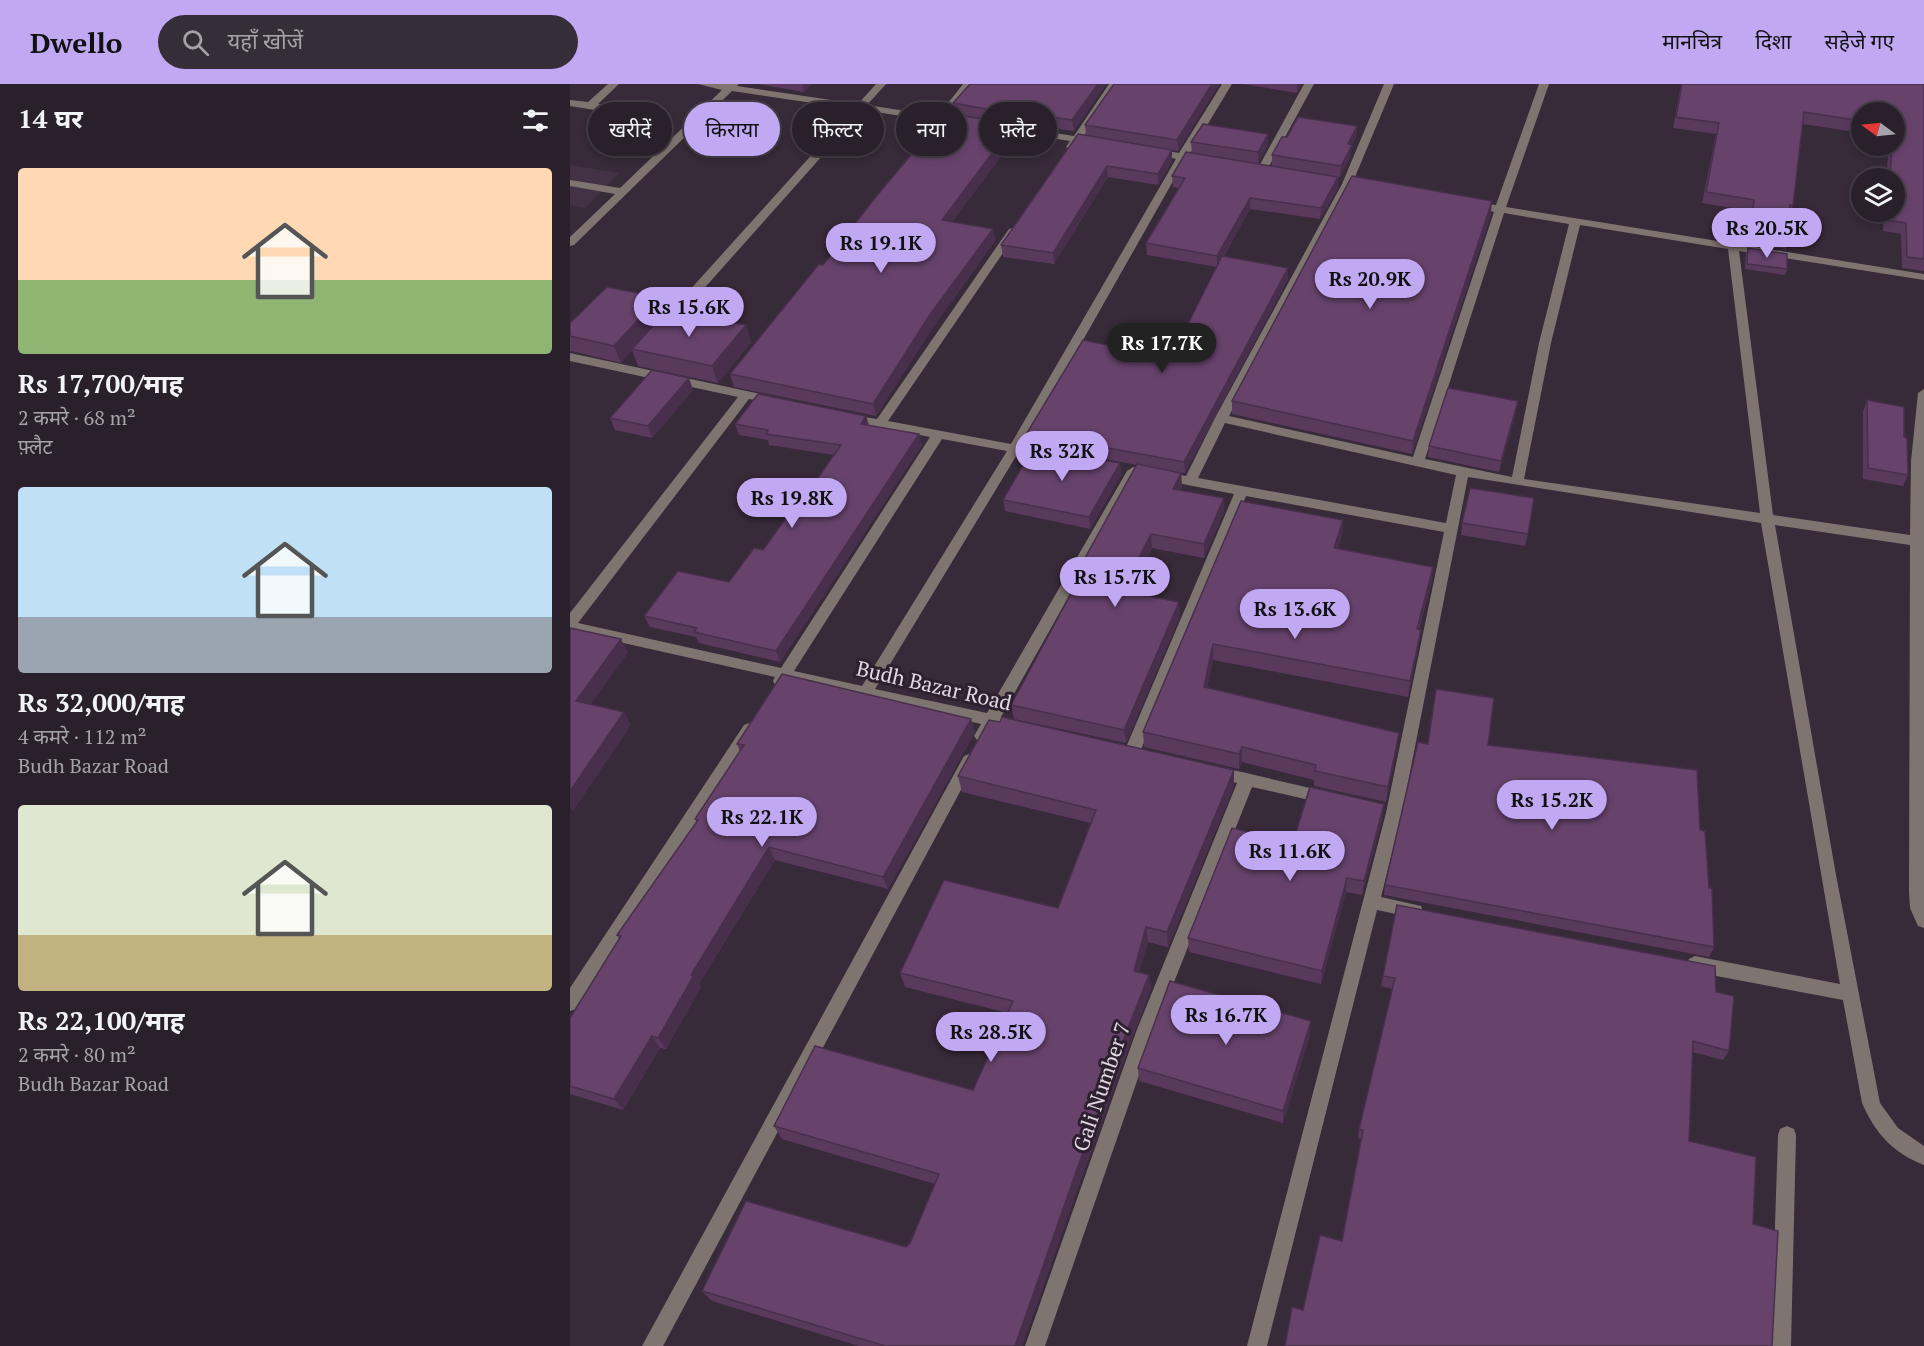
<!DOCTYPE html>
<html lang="hi">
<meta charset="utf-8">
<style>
body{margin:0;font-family:"PT Serif","Noto Sans Devanagari",serif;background:#352d37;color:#f1f3f6;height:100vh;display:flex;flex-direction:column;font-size:22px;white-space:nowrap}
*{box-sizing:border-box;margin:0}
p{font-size:20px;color:#a5a3a9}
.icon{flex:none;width:33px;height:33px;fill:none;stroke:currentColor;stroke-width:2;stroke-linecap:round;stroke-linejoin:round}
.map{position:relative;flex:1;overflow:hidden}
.details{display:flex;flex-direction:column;background:#29202b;width:570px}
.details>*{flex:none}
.top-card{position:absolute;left:18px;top:18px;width:570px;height:54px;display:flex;gap:12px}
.needle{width:39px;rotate:285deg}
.controls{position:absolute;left:1281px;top:18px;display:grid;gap:12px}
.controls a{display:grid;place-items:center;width:54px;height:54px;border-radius:50%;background:#29202b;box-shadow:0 3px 9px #0003,0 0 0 2px #453e47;font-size:30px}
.price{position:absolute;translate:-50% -51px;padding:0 14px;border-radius:21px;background:#c1a8f3;color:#111;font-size:20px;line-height:39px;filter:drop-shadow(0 2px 3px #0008)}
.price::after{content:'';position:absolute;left:50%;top:36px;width:18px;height:14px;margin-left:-9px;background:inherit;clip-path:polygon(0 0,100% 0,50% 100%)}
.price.selected{background:#222;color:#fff}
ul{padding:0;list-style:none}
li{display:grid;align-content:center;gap:12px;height:318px;padding:0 18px}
li span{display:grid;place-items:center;height:186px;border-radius:6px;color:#555}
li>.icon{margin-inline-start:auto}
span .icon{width:108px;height:108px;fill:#fffc;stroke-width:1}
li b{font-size:26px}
h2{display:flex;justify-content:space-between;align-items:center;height:72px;padding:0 18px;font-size:26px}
.chip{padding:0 21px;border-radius:27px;background:#29202b;box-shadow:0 3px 9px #0003,0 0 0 2px #453e47;font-size:21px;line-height:54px}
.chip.selected{background:#c1a8f3;color:#111}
header{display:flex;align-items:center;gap:36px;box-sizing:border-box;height:84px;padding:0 30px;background:#c1a8f3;color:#111}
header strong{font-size:28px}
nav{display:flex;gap:33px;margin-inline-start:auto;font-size:21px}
.search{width:420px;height:54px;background:#352d37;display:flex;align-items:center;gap:15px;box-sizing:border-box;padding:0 21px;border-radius:33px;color:#a5a3a9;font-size:22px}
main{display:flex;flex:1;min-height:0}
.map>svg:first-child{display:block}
</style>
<header>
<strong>Dwello</strong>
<div class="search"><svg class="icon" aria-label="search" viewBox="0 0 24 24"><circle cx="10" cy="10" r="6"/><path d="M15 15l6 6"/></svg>यहाँ खोजें</div>
<nav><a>मानचित्र</a><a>दिशा</a><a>सहेजे गए</a></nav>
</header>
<main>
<section class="details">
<h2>14 घर<svg class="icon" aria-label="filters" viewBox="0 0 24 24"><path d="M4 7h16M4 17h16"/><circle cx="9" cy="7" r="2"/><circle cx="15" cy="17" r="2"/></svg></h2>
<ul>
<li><span style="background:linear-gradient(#ffd9b3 60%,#8fb573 0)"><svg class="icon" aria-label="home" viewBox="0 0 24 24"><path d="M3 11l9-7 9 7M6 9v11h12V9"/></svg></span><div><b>Rs 17,700/माह</b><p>2 कमरे · 68 m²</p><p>फ़्लैट</p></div></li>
<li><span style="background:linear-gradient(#bfe0f5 70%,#9aa5b1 0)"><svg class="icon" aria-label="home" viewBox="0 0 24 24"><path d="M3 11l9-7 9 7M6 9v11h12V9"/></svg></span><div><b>Rs 32,000/माह</b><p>4 कमरे · 112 m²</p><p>Budh Bazar Road</p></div></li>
<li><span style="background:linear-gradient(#dfe7d0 70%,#c2b280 0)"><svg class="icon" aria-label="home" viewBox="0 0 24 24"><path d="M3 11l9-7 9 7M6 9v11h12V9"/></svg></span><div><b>Rs 22,100/माह</b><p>2 कमरे · 80 m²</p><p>Budh Bazar Road</p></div></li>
</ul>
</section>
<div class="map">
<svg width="1354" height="1262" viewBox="0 0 1354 1262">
<rect width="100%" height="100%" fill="#372a39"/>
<polygon fill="#433145" points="0,81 49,89 15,124 0,121"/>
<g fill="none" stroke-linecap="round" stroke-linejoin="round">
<g fill="#7f7570" fill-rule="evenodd">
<polygon points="38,0 49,0 28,20 74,26 84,33 82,39 40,73 35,70 36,68 74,34 0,22 0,16 18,18"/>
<polygon points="128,0 169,0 167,2 288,20 306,0 316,0 297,21 368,32 393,0 403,0 377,33 395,36 395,40 373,38 349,69 345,70 340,67 364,37 293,26 98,245 90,245 90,239 283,25 162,7 4,161 0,162 0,153 45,110 0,102 0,96 50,104 152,6"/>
<polygon points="539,0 549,0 513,53 528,56 528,60 509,59 501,66 496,63 500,57 427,46 422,43 427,40 504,52"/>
<path d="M652,0H662L619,71L636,76L631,79L615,76L453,362L480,367L486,371L480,375L448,369L305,605L417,629L557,387L563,383L568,384L569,387L431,633L437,638L434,642L425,643L417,656H407L404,652L411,640L218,596L210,603L205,601L203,597L205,593L0,547V529L168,313L0,277V269L209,314V320L179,315L8,539L211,584L360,353L278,337L274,336V330L307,335L439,145L443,144L448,147L318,337L441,360L606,75L579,68L584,65L609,69ZM372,355L437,367L292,602L224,587Z"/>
<polygon points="734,0 744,0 697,86 688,88 687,86"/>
<path d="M814,0H824L782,100L659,332L843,373L924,128L898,121L903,118L926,121L969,0H979L936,123L1354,190V196L1169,167L1203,431L1340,451L1341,377L1348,309L1354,305V844L1348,842L1340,824L1339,808L1340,461L1205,441L1266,791L1310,1019L1328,1044L1354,1062V1081C1323,1069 1305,1049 1292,1019L1273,916L1125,888L1119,885L1116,880L1119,875L1125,872L1270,900L1191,439L898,393L832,729L811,813L851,822L853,827L851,832L845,834L807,826L697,1262H677L816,729L874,448L676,412L570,668L567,672H557L554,668L664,410L592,396L586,392L592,388L616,392L645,334L772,100ZM934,129L999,140L969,259L942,393L855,375ZM1010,141L1158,165L1190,429L954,395L981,259ZM655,339L886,391L876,439L628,394Z"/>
<polygon points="179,639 184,641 187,645 184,649 6,925 0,927 0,904 174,641"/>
<polygon points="399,670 404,672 407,676 93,1262 72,1262 394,672"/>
<polygon points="646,682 757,708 763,709 765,714 763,719 757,720 682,703 584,948 475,1262 455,1262 566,948 667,699 641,692 638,688 641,684"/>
<polygon points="1217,1042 1224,1045 1226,1051 1221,1262 1201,1262 1208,1051 1210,1045"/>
</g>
</g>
<g fill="#593a5d">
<polygon points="187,0 242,0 234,8"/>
<polygon points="536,0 504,47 455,40 453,42 444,41 446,52 382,138 423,145 425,157 362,245 306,332 164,303 160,290 253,181 385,30 383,19"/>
<polygon points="544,0 649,0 608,67 602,66 602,77 588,101 538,93 484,180 433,173 431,161 516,52 515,41"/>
<polygon points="673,0 731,0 727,9"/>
<polygon points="1111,0 1354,0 1354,187 1332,184 1331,150 1313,147 1314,128 1324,128 1324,94 1316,94 1319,62 1324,62 1324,28 1292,28 1292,49 1233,40 1223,121 1220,131 1219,154 1216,165 1177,159 1180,127 1132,119 1146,50 1103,44"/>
<polygon points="787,42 786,53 781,62 781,72 770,93 768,93 768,104 750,135 680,125 654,172 718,195 615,389 611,389 612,403 610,406 654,428 634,474 582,464 560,508 610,532 556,659 444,635 441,621 506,500 505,492 567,381 459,361 457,349 601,274 647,183 577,171 576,159 609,104 603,103 602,92 702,82 702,71 717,53"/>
<polygon points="621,58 698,61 688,80 622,69"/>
<polygon points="921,130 842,370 662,330 662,317"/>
<polygon points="1178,164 1217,185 1215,191 1175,185 1176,169"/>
<polygon points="89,213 95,228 176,241 181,258 148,299 68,282 62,266 51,279 1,267 0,268 0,239"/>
<polygon points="123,306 82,354 45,346 40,334"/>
<polygon points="1297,316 1334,353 1338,391 1333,402 1293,395 1293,328"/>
<polygon points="946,328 929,388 858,373 859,362"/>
<polygon points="296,332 299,341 352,361 210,578 129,559 126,553 80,543 74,532 159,498 193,466 227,424 264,371 199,361 198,356 169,351 165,340"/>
<polygon points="550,379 551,391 520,445 435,427 433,416"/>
<polygon points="671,417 773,436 772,452 768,464 863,483 861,499 849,546 851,546 848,562 838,613 643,576 637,604 827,664 816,718 744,702 744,696 672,678 669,685 574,663 573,648"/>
<polygon points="892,439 958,450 955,462 891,451"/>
<polygon points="401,635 405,648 318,805 205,776 129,900 131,903 96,965 90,964 53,1026 0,1010 0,934 49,855 47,851 127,738 125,735 170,668 167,660"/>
<polygon points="918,661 1130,746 1144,863 1139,873 814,811 815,801"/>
<polygon points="388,692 664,702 598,863 578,858 569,888 579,891 581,905 548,991 452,1262 289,1262 142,1217 132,1207 336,1163 340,1159 365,1100 212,1055 204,1042 403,1006 437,929 335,903 330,889 488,824 521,739 392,708"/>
<polygon points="812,735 792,811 776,808 751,900 619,868 618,854 723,758"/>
<polygon points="813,892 1146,908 1159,967 1153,976 1122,968 733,1226 772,1157 791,1055 788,1054 789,1045 822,905 811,902"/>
<polygon points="740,951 713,1039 569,997 568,984"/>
</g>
<g fill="#482f4c">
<polygon points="232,0 242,0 234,8"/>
<polygon points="528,0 536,0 504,47 502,36"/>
<polygon points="642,0 649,0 608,67 607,56"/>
<polygon points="727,0 731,0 727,9"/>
<polygon points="453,29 455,40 453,42 451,31"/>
<polygon points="444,40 446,52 374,149 372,136"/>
<polygon points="787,42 786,53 781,62 781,72 770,93 771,82 778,60"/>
<polygon points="698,50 698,61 688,80 688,68"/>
<polygon points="602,66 602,77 588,101 588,90"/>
<polygon points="537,82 538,93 484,180 483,169"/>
<polygon points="768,93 768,104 750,135 751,124"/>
<polygon points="680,114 680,125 647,183 647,172"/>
<polygon points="922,117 921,130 842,370 843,357"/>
<polygon points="423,145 425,157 362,245 306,332 303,320 359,232"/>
<polygon points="718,184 718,195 615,389 614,378"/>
<polygon points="89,213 95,230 62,265 62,266 51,279 44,262"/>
<polygon points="176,241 181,258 148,299 142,282"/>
<polygon points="119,294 123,306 82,354 78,342"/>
<polygon points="948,317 946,328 929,388 931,377"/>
<polygon points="296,332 299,343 291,340"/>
<polygon points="349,350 352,361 210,578 206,567"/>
<polygon points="550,379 551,391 520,445 519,433"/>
<polygon points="611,389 612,403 604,419 603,405"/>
<polygon points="654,414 654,428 634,474 634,460"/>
<polygon points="773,436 772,452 763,479 764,464"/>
<polygon points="581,450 582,464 554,520 552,507"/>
<polygon points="863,483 861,499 844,561 847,545"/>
<polygon points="609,518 610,532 556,659 554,646"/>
<polygon points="851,546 848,562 838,613 840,597"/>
<polygon points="51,555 58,569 13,631 6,617"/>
<polygon points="643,560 643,576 634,618 634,603"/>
<polygon points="54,628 61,641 3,727 0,723 0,707"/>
<polygon points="401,635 405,648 318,805 313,793"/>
<polygon points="829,649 827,664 816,718 818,703"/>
<polygon points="672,663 672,678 669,685 669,670"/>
<polygon points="664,686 664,702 598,863 597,848"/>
<polygon points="814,720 812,735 792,811 794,797"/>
<polygon points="199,763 205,776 129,900 131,903 96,965 88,954 121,891"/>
<polygon points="777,794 776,808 751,900 752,887"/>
<polygon points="576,843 578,858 566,901 564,887"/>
<polygon points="579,891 581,905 548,991 452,1262 445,1262 545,977"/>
<polygon points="741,937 740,951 713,1039 713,1027"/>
<polygon points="82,952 90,964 53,1026 44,1015"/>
</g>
<g fill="#67436c" stroke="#482f4c" stroke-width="1.5">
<polygon points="400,0 528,0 502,36 453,29 451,31 383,19"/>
<polygon points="544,0 642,0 607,56 515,41"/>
<polygon points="1112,0 1354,0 1354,175 1337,173 1336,139 1317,136 1318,128 1324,128 1324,94 1320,94 1322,62 1324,62 1324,28 1292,28 1292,37 1234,28 1223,121 1220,121 1219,154 1181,148 1184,116 1136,108 1149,39 1106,33"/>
<polygon points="376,29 444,40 372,136 423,145 359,232 303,320 160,290 249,180 253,181 305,114"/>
<polygon points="728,33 787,42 778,60 782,61 771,82 702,71 712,53 717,53"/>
<polygon points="633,40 698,50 688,68 621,58"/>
<polygon points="508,50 602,66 588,90 537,82 483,169 431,161"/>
<polygon points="616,68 768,93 751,124 680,114 647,172 576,159 615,94 602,92"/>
<polygon points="782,92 922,117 843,357 662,317"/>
<polygon points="1178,164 1217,170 1217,185 1177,180"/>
<polygon points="652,172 718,184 614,378 457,349 513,256 601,274"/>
<polygon points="37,203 89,213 44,262 0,252 0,239"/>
<polygon points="96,227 176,241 142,282 62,265"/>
<polygon points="82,286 119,294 78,342 40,334"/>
<polygon points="878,304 948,317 931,377 859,362"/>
<polygon points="188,310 296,332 291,340 349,350 206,567 124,548 127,544 74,532 108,487 159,498 184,464 193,466 224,423 227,424 271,361 196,350 198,346 165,340"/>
<polygon points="1297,316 1334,323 1334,353 1337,354 1338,391 1298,384"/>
<polygon points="463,364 550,379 519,433 433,416"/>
<polygon points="567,380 611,389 603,405 654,414 634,460 581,450 552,507 609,518 554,646 441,621 510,493 505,492"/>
<polygon points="900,404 964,414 958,450 892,439"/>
<polygon points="671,417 773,436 764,464 863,483 847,545 851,546 840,597 643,560 634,603 829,649 818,703 745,687 746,681 672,663 669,670 573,648"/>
<polygon points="0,544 51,555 6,617 54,628 0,707"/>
<polygon points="212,590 401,635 313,793 199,763 121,891 124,891 88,954 82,952 44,1015 0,1002 0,934 51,852 47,851 128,736 125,735 174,661 167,660"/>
<polygon points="866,605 924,614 918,661 1127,686 1130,746 1135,747 1139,804 1142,804 1144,863 815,801 848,658 858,660"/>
<polygon points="432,633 664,686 597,848 576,843 564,887 579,891 545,977 445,1262 315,1262 132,1207 176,1117 336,1163 340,1159 369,1090 204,1042 245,962 403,1006 443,917 330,889 374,796 488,824 526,726 388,692 419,636 430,638"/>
<polygon points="740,703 814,720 794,797 777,794 752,887 618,854 662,744 723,758"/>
<polygon points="827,821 1145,882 1146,908 1164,912 1159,967 1123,957 1119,1057 1186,1073 1183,1140 1208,1147 1202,1262 715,1262 722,1223 733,1226 750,1151 772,1157 793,1046 789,1045 825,894 813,892"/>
<polygon points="600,897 741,937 713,1027 568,984"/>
</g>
<g text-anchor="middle" stroke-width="6" stroke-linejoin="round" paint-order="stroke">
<g font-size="21" fill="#e1d8e2" stroke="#2d202f">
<text transform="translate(364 602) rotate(13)" y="7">Budh Bazar Road</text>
<text transform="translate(532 1003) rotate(-71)" y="7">Gali Number 7</text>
</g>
</g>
</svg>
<div class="controls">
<a><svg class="needle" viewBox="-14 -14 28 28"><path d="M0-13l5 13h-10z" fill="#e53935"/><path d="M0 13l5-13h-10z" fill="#a5a3a9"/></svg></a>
<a><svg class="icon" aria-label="layers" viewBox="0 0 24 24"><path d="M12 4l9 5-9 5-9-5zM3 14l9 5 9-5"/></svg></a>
</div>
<b class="price" style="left:1197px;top:175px">Rs 20.5K</b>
<b class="price" style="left:311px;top:190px">Rs 19.1K</b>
<b class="price" style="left:800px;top:226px">Rs 20.9K</b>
<b class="price" style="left:119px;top:254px">Rs 15.6K</b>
<b class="price selected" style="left:592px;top:290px">Rs 17.7K</b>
<b class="price" style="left:492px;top:398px">Rs 32K</b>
<b class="price" style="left:222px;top:445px">Rs 19.8K</b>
<b class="price" style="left:545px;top:524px">Rs 15.7K</b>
<b class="price" style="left:725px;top:556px">Rs 13.6K</b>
<b class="price" style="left:982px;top:747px">Rs 15.2K</b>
<b class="price" style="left:192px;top:764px">Rs 22.1K</b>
<b class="price" style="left:720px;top:798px">Rs 11.6K</b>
<b class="price" style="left:656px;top:962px">Rs 16.7K</b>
<b class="price" style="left:421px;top:979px">Rs 28.5K</b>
<div class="top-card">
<a class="chip">खरीदें</a>
<a class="chip selected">किराया</a>
<a class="chip">फ़िल्टर</a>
<a class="chip">नया</a>
<a class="chip">फ़्लैट</a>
</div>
</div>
</main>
